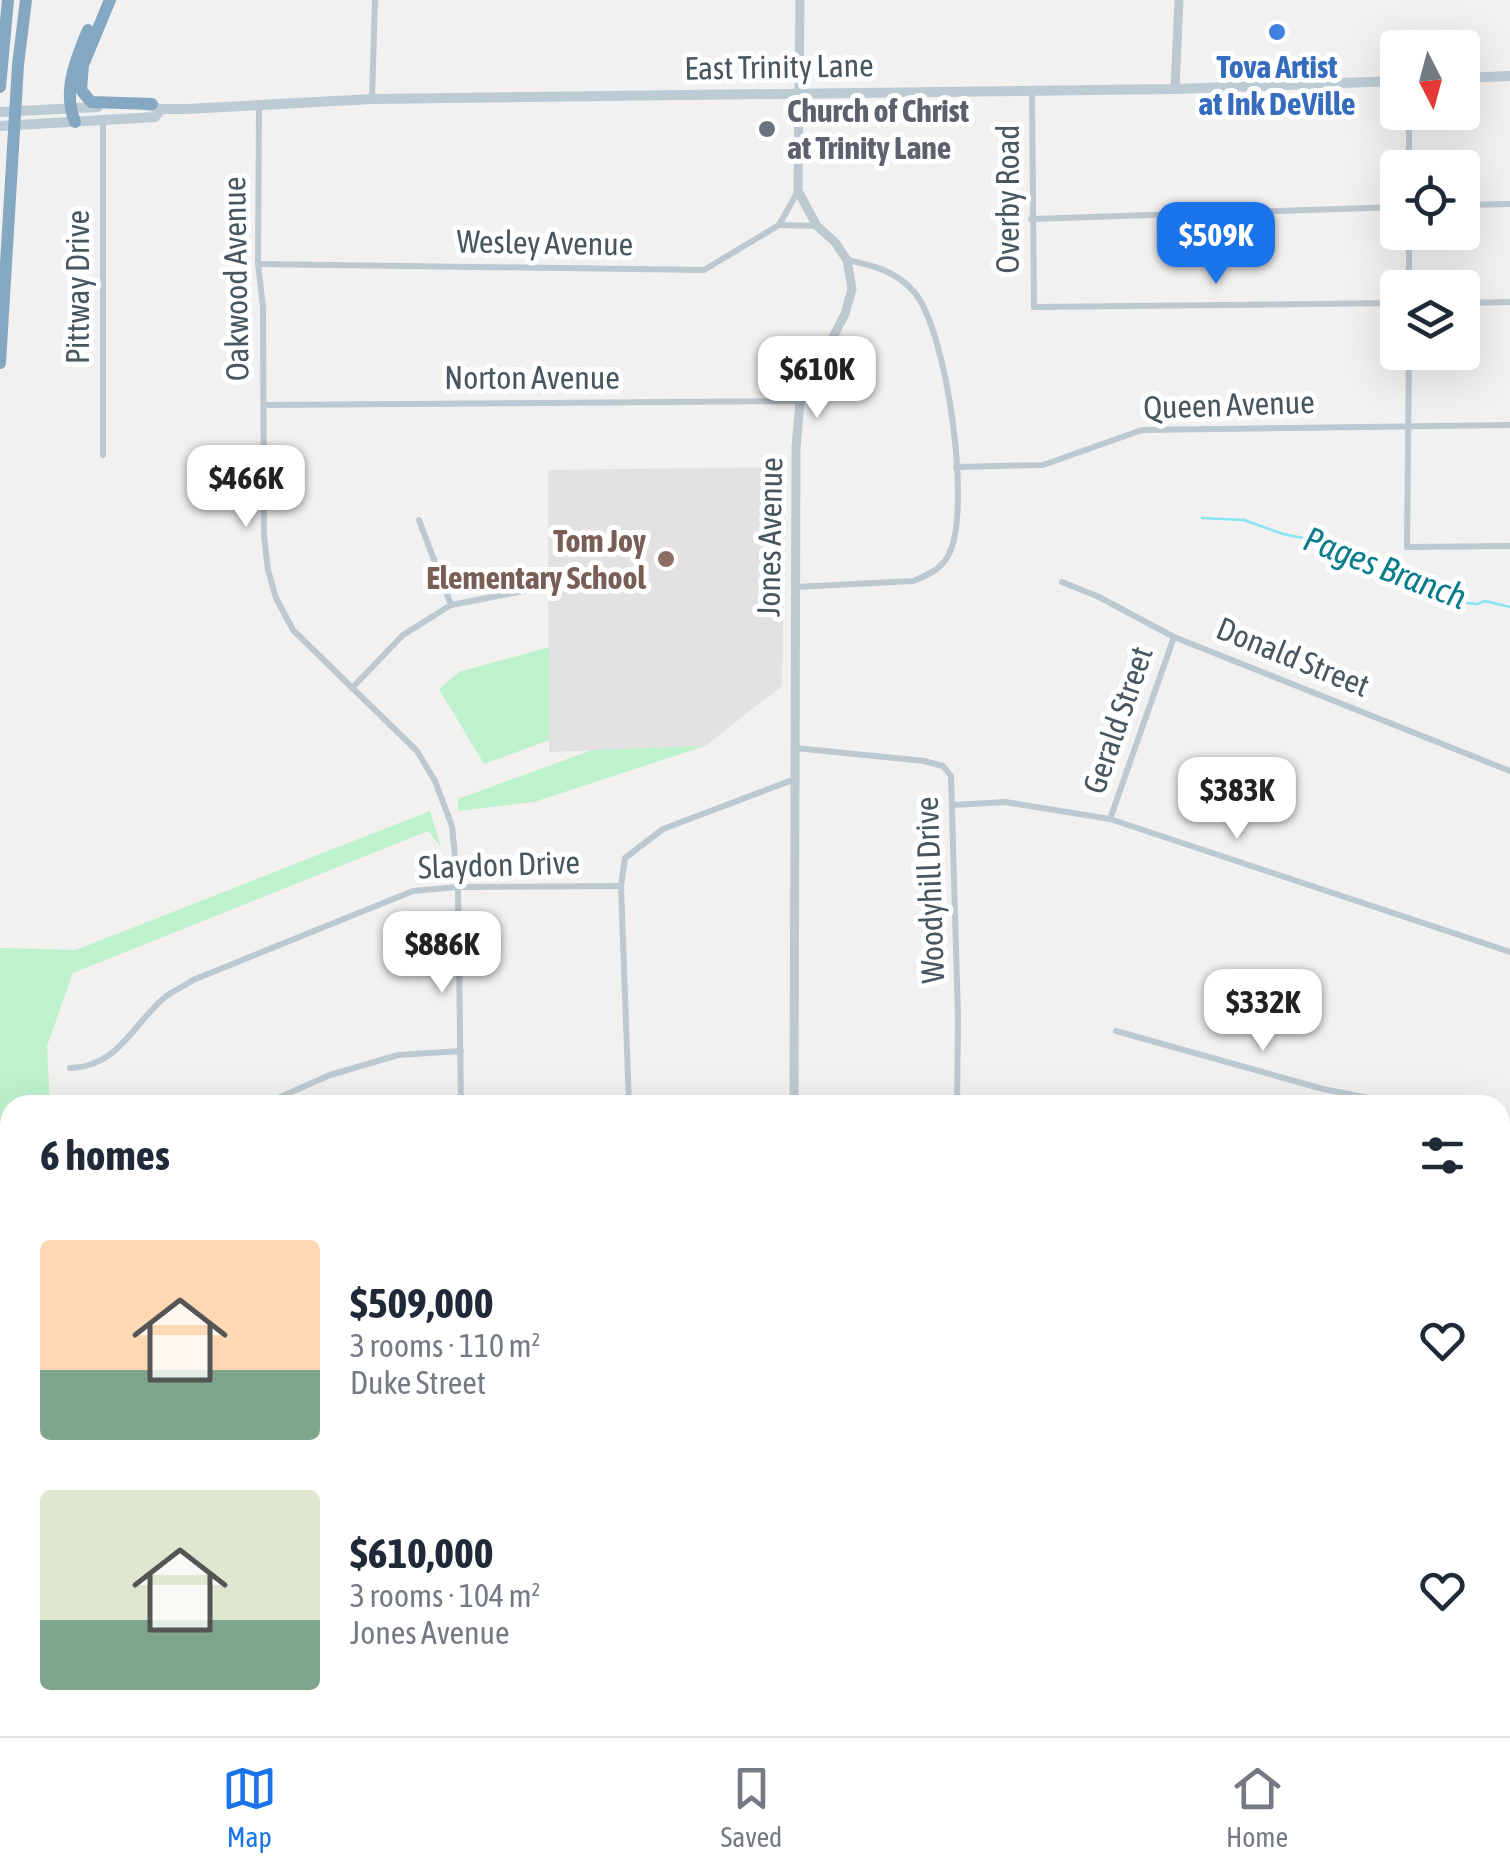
<!DOCTYPE html>
<meta charset="utf-8">
<style>
body{margin:0;font-family:"Asap Condensed",sans-serif;background:#f6f6f7;color:#1f2937;height:100vh;display:flex;flex-direction:column;font-size:38px;white-space:nowrap}
*{box-sizing:border-box;margin:0}
p{font-size:32px;color:#747a83}
.icon{flex:none;width:55px;height:55px;fill:none;stroke:currentColor;stroke-width:2;stroke-linecap:round;stroke-linejoin:round}
.map{position:relative;flex:1;overflow:hidden}
.panel{position:absolute;left:0px;top:1095px;width:1510px;height:642px;display:flex;flex-direction:column;background:#fff;border-radius:30px 30px 0 0;box-shadow:0 10px 40px #0002}
.panel>*{flex:none}
.needle{width:65px;rotate:174deg}
.tools{position:absolute;left:1380px;top:30px;display:grid;gap:20px}
.tools a{display:grid;place-items:center;width:100px;height:100px;border-radius:10px;background:#fff;box-shadow:0 10px 40px #0002;font-size:50px}
.price{position:absolute;translate:-50% -85px;padding:0 22px;border-radius:20px;background:#fff;color:#222;font-size:32px;line-height:65px;filter:drop-shadow(0 2px 5px #0008)}
.price::after{content:'';position:absolute;left:50%;top:60px;width:30px;height:22px;margin-left:-15px;background:inherit;clip-path:polygon(0 0,100% 0,50% 100%)}
.price.selected{background:#1a73e8;color:#fff}
ul{padding:0;list-style:none}
li{display:flex;align-items:center;gap:30px;height:250px;padding:0 40px}
li span{display:grid;place-items:center;flex:none;width:280px;height:200px;border-radius:10px;color:#555}
li>.icon{margin-inline-start:auto}
span .icon{width:120px;height:120px;fill:#fffc;stroke-width:1}
li b{font-size:42px}
h2{display:flex;justify-content:space-between;align-items:center;height:120px;padding:0 40px;font-size:42px}
.menu{display:flex;justify-content:space-around;align-items:center;height:140px;border-top:2px solid #e0e1e3;background:#fff;font-size:28px;color:#747a83}
.menu a{display:grid;justify-items:center;gap:5px}
.menu .selected{color:#1a73e8}
.map>svg:first-child{display:block}
</style>
<div class="map">
<svg width="1510" height="1736" viewBox="0 0 1510 1736">
<rect width="100%" height="100%" fill="#f3f0f0"/>
<polygon fill="#e4e1e3" points="786,467 782,686 705,746 549,752 548,470"/>
<g fill="#bdf2cd">
<polygon points="549,647 549,740 484,764 439,689 459,672"/>
<polygon points="705,746 534,802 458,811 458,799 592,750"/>
<polygon points="430,811 441,847 428,831 73,973 47,1046 50,1105 10,1105 10,1728 46,1728 42,1736 0,1736 0,948 76,950"/>
<polygon points="252,1728 454,1728 428,1728 428,1736 245,1736"/>
</g>
<g fill="none" stroke-linecap="round" stroke-linejoin="round">
<polyline stroke="#88e5f2" stroke-width="2.5" points="1202,518 1244,520 1283,534 1328,543 1369,560 1399,566 1437,594 1457,602 1477,604 1485,601 1510,607"/>
<g stroke="#bdc9d0" stroke-width="6">
<polyline points="1032,92 1034,307 1398,303"/>
<polyline points="372,99 375,0"/>
<polyline points="259,106 258,264 263,307 264,535 268,570 276,598 293,630 417,751 435,781 452,826 458,887 461,1105"/>
<polyline points="1409,168 1409,112"/>
<polyline points="1462,205 1510,204"/>
<polyline points="1031,219 1398,207"/>
<polyline points="779,225 817,226"/>
<polyline points="1409,232 1409,288"/>
<polyline points="258,264 704,270 779,225 798,191"/>
<polyline points="1462,303 1510,302"/>
<polyline points="1409,352 1407,547 1510,546"/>
<polyline points="264,405 800,401"/>
<polyline points="103,455 103,121"/>
<polyline points="956,467 1043,465 1142,430 1510,425"/>
<polyline points="419,520 451,605"/>
<polyline points="1062,582 1099,597 1174,637 1510,771"/>
<path d="M796,587L913,581C928,575 942,569 949,554C972,509 947,332 915,293C897,271 872,265 847,260"/>
<polyline points="352,688 403,635 451,605 539,588"/>
<polyline points="795,748 924,761 943,766 951,776 958,1018 957,1105"/>
<polyline points="953,805 1005,802 1110,819 1510,952"/>
<polyline points="1110,819 1174,637"/>
<polyline points="1116,1031 1323,1089 1404,1105"/>
<path d="M70,1068C118,1067 132,1025 165,997C173,991 184,986 193,980L413,891L458,887L621,886"/>
<polyline points="262,1105 330,1075 398,1055 461,1051"/>
<polyline points="629,1105 621,886 625,858 663,829 795,779"/>
<polyline points="1500,1124 1510,1125"/>
<polyline points="1500,1317 1510,1318"/>
<polyline points="1500,1505 1510,1528"/>
<polyline points="1504,1620 1510,1574"/>
<polyline points="472,1728 474,1736"/>
<polyline points="105,1736 111,1728"/>
<polyline points="1288,1736 1291,1728"/>
</g>
<g stroke="#bdc9d0" stroke-width="9">
<polyline points="1175,89 1179,0"/>
<polyline points="794,1105 796,448 800,401 845,314 852,289 847,260 835,242 817,226 798,191 800,0"/>
<polyline points="743,1736 743,1728"/>
</g>
<g stroke="#bdcbd5" stroke-width="10">
<polyline points="1462,78 1510,76"/>
<polyline points="145,105 161,109 187,109 372,99 1175,89 1398,81"/>
<polyline points="0,112 98,107"/>
<polyline points="0,126 155,117 161,109"/>
</g>
<g stroke="#85a8c2" stroke-width="12">
<polyline points="110,0 83,65 81,90 91,102 152,104"/>
<polyline points="0,87 8,0"/>
<path d="M75,122C62,91 76,59 88,30"/>
<polyline points="0,363 18,65 26,0"/>
</g>
</g>
<circle fill="#3f7fe0" stroke="#fff" stroke-width="4" cx="1277" cy="32" r="10"/>
<circle fill="#6b7280" stroke="#fff" stroke-width="4" cx="767" cy="129" r="10"/>
<circle fill="#8d6e63" stroke="#fff" stroke-width="4" cx="666" cy="559" r="10"/>
<g text-anchor="middle" stroke-width="10" stroke-linejoin="round" paint-order="stroke">
<g font-size="32" fill="#47565f" stroke="#fff">
<text transform="translate(779 67) rotate(-1)" y="11">East Trinity Lane</text>
<text transform="translate(1008 199) rotate(-90)" y="11">Overby Road</text>
<text transform="translate(545 243) rotate(1)" y="11">Wesley Avenue</text>
<text transform="translate(236 279) rotate(-91)" y="11">Oakwood Avenue</text>
<text transform="translate(78 287) rotate(-90)" y="11">Pittway Drive</text>
<text x="532" y="389">Norton Avenue</text>
<text transform="translate(1229 405) rotate(-2)" y="11">Queen Avenue</text>
<text transform="translate(770 537) rotate(-89)" y="11">Jones Avenue</text>
<text transform="translate(1293 657) rotate(22)" y="11">Donald Street</text>
<text transform="translate(1118 720) rotate(-71)" y="11">Gerald Street</text>
<text transform="translate(499 865) rotate(-2)" y="11">Slaydon Drive</text>
<text transform="translate(930 890) rotate(-92)" y="11">Woodyhill Drive</text>
</g>
<g font-size="32" font-weight="bold" fill="#366cbe" stroke="#fff">
<text x="1277" y="78">Tova Artist<tspan x="1277" dy="37">at Ink DeVille</tspan></text>
</g>
<g font-size="32" font-weight="bold" fill="#5b616d" stroke="#fff" text-anchor="start">
<text x="787" y="122">Church of Christ<tspan x="787" dy="37">at Trinity Lane</tspan></text>
</g>
<g font-size="32" font-weight="bold" fill="#785e54" stroke="#fff" text-anchor="end">
<text x="646" y="552">Tom Joy<tspan x="646" dy="37">Elementary School</tspan></text>
</g>
<g font-size="35" font-style="italic" fill="#077c8c" stroke="#fff">
<text transform="translate(1385 568) rotate(21)" y="12">Pages Branch</text>
</g>
</g>
</svg>
<div class="tools">
<a><svg class="needle" viewBox="-14 -14 28 28"><path d="M0-13l5 13h-10z" fill="#e53935"/><path d="M0 13l5-13h-10z" fill="#747a83"/></svg></a>
<a><svg class="icon" aria-label="locate" viewBox="0 0 24 24"><circle cx="12" cy="12" r="6"/><path d="M12 2v4M12 18v4M2 12h4M18 12h4"/></svg></a>
<a><svg class="icon" aria-label="layers" viewBox="0 0 24 24"><path d="M12 4l9 5-9 5-9-5zM3 14l9 5 9-5"/></svg></a>
</div>
<b class="price selected" style="left:1216px;top:287px">$509K</b>
<b class="price" style="left:817px;top:421px">$610K</b>
<b class="price" style="left:246px;top:530px">$466K</b>
<b class="price" style="left:1237px;top:842px">$383K</b>
<b class="price" style="left:442px;top:996px">$886K</b>
<b class="price" style="left:1263px;top:1054px">$332K</b>
<section class="panel">
<h2>6 homes<svg class="icon" aria-label="filters" viewBox="0 0 24 24"><path d="M4 7h16M4 17h16"/><circle cx="9" cy="7" r="2"/><circle cx="15" cy="17" r="2"/></svg></h2>
<ul>
<li><span style="background:linear-gradient(#ffd9b3 65%,#7fa58c 0)"><svg class="icon" aria-label="home" viewBox="0 0 24 24"><path d="M3 11l9-7 9 7M6 9v11h12V9"/></svg></span><div><b>$509,000</b><p>3 rooms · 110 m²</p><p>Duke Street</p></div><svg class="icon" aria-label="heart" viewBox="0 0 24 24"><path d="M12 20l-8-8c-3-5 5-10 8-4 3-6 11-1 8 4z"/></svg></li>
<li><span style="background:linear-gradient(#dfe7d0 65%,#7fa58c 0)"><svg class="icon" aria-label="home" viewBox="0 0 24 24"><path d="M3 11l9-7 9 7M6 9v11h12V9"/></svg></span><div><b>$610,000</b><p>3 rooms · 104 m²</p><p>Jones Avenue</p></div><svg class="icon" aria-label="heart" viewBox="0 0 24 24"><path d="M12 20l-8-8c-3-5 5-10 8-4 3-6 11-1 8 4z"/></svg></li>
</ul>
</section>
</div>
<nav class="menu">
<a class="selected"><svg class="icon" aria-label="map" viewBox="0 0 24 24"><path d="M3 6l6-2 6 2 6-2v14l-6 2-6-2-6 2zM9 4v14M15 6v14"/></svg>Map</a>
<a><svg class="icon" aria-label="saved" viewBox="0 0 24 24"><path d="M7 4h10v16l-5-4-5 4z"/></svg>Saved</a>
<a><svg class="icon" aria-label="home" viewBox="0 0 24 24"><path d="M3 11l9-7 9 7M6 9v11h12V9"/></svg>Home</a>
</nav>
